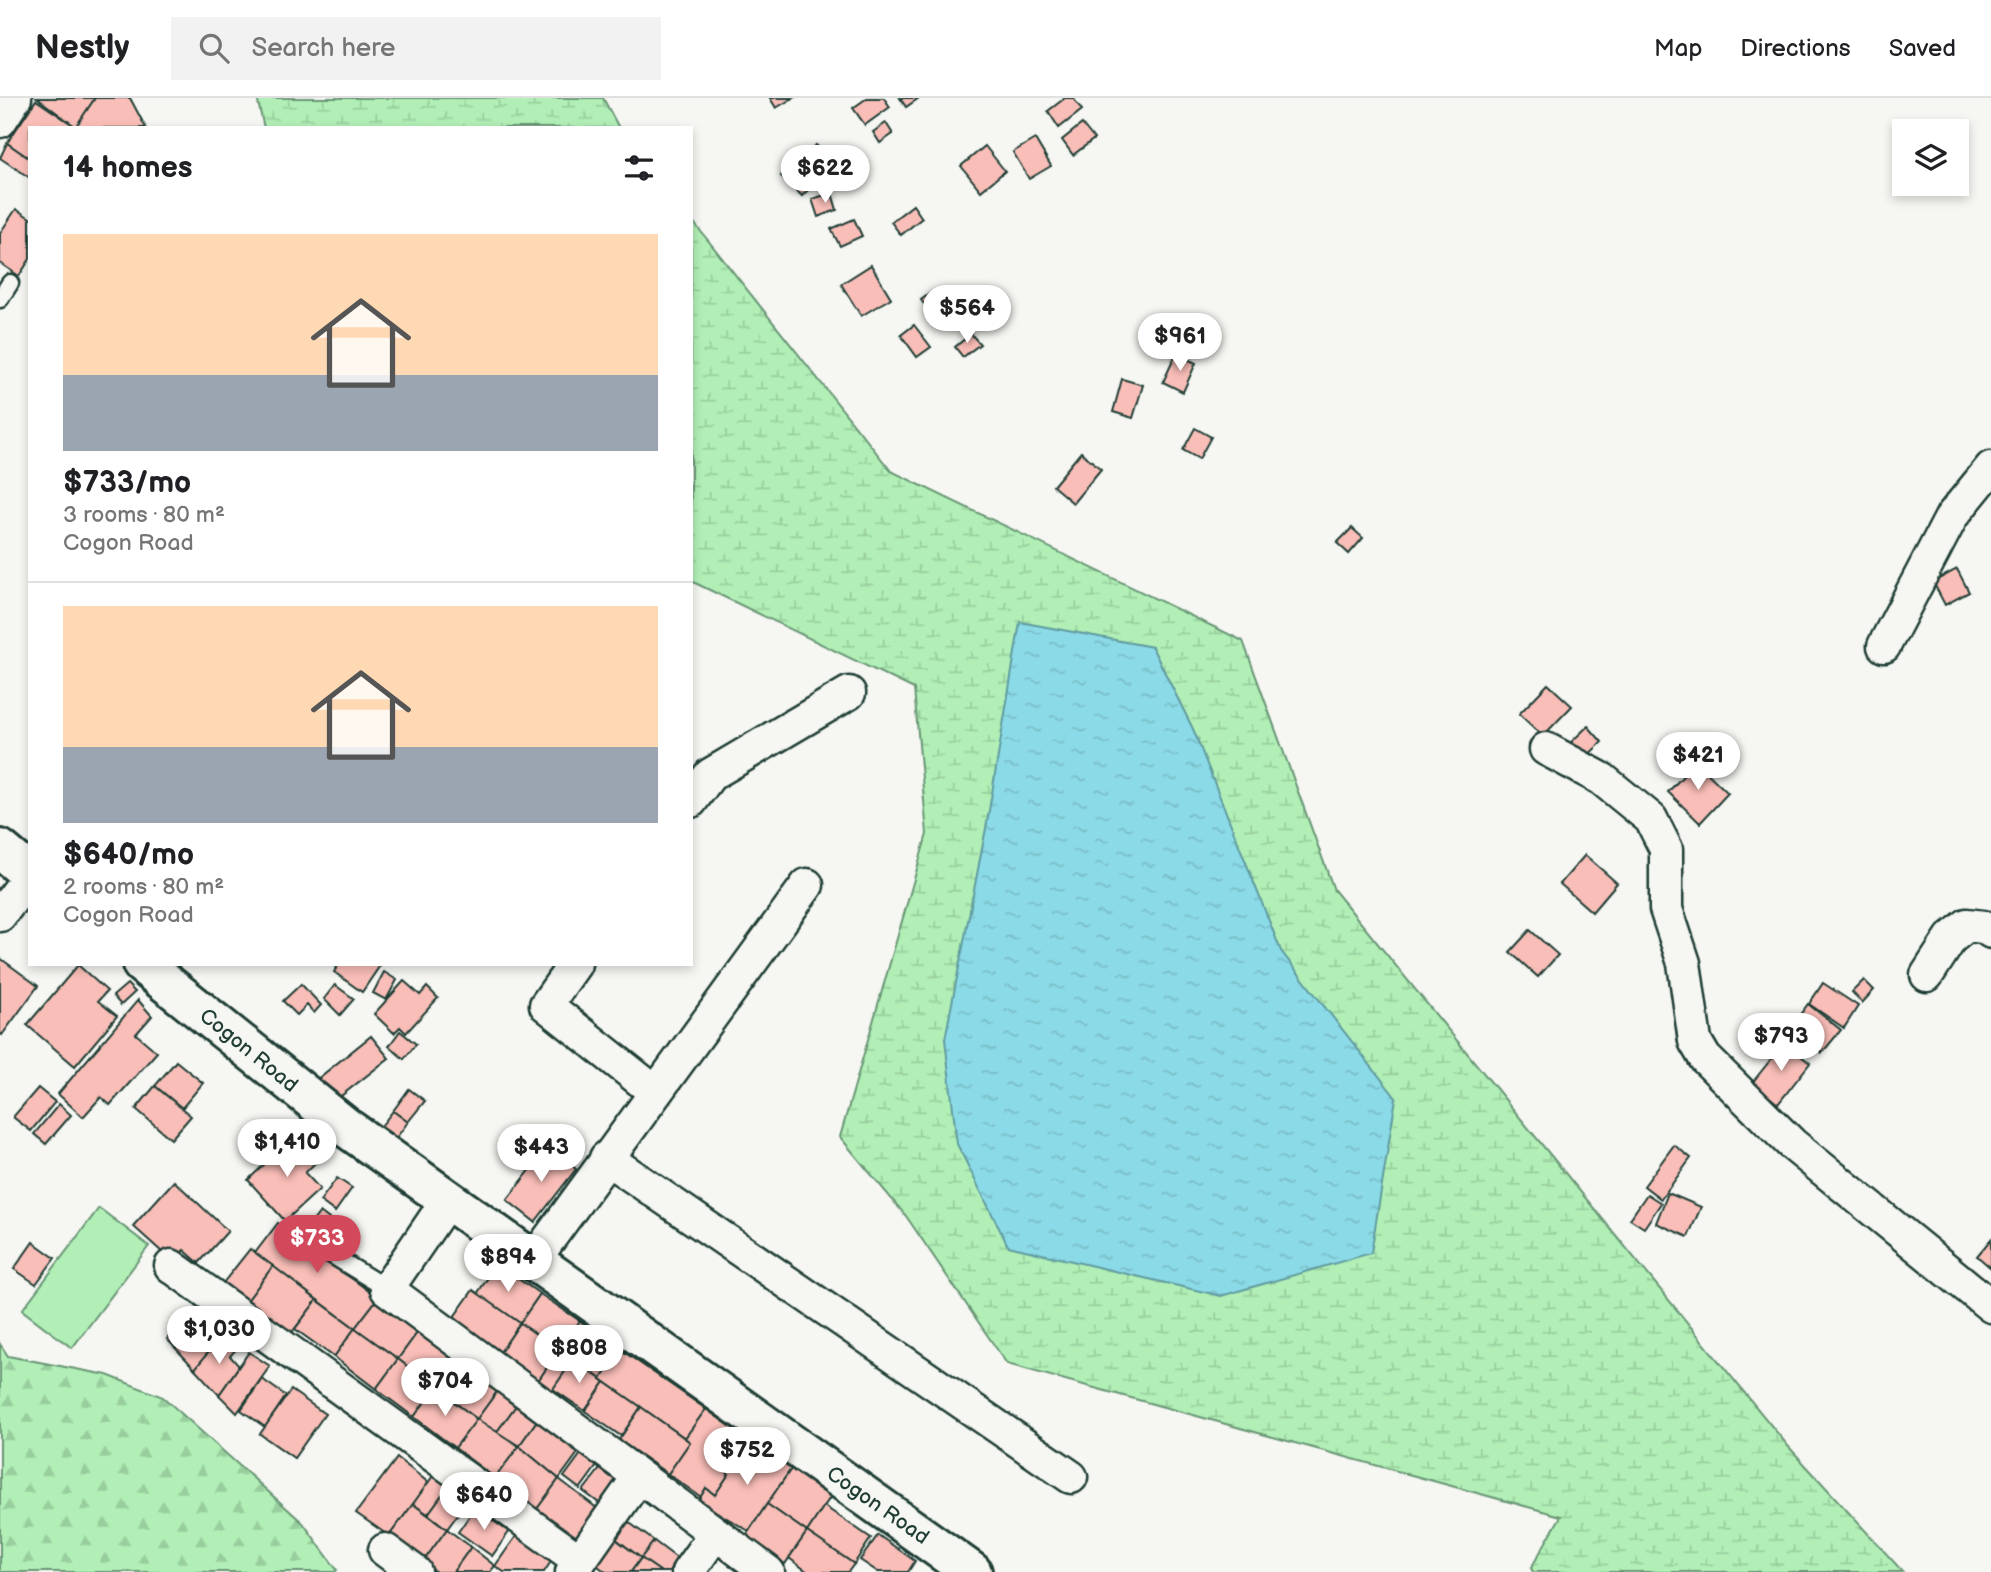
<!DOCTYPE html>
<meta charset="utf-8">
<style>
body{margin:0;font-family:"Balsamiq Sans",sans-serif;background:#f2f2f2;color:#202124;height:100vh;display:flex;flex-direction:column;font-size:26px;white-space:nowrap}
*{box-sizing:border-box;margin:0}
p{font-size:23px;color:#757577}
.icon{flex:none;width:38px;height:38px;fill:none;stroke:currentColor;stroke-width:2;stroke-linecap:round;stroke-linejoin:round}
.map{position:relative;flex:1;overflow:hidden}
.sheet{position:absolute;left:28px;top:28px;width:665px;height:840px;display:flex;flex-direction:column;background:#fff;border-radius:0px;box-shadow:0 4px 10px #0003}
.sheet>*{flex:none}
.tools{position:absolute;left:1892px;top:21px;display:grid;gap:14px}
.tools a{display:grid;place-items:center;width:77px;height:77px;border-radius:0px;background:#fff;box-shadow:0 4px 10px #0003;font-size:35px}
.price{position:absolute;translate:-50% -60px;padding:0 16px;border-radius:24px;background:#fff;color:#222;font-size:23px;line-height:46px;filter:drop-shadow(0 2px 4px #0008)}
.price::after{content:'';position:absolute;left:50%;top:42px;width:21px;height:16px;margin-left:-10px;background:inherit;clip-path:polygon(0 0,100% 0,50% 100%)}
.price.on{background:#d1495b;color:#fff}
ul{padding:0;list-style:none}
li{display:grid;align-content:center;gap:14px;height:371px;padding:0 35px}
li+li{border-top:2px solid #e0e0e0}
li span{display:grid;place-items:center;height:217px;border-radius:0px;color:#555}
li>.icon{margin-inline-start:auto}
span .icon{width:126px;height:126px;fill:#fffc;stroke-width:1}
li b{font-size:30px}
h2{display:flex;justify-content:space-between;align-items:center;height:84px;padding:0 35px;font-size:30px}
header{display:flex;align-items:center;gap:42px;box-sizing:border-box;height:98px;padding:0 35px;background:#fff;border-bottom:2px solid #e0e0e0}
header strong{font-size:33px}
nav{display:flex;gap:38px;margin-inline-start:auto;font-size:24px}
.search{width:490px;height:63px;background:#f2f2f2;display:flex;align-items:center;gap:18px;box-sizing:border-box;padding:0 24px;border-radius:0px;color:#757577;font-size:26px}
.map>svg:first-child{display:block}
</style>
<header>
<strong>Nestly</strong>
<div class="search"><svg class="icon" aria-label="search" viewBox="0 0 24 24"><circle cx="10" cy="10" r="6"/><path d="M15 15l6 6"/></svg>Search here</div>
<nav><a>Map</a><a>Directions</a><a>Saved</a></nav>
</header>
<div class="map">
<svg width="1991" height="1474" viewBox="0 0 1991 1474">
<defs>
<pattern id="forest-firs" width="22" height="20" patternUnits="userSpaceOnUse" patternTransform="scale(1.75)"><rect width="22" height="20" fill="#b1efb6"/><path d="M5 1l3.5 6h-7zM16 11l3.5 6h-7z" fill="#98ce9d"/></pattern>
<pattern id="wetland-marsh" width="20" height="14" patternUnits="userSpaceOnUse" patternTransform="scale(1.75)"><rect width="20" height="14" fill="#b1efb6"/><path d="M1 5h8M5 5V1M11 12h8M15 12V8" fill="none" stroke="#98ce9d"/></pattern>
<pattern id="water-ripples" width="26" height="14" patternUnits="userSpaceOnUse" patternTransform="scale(1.75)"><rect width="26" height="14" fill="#8bdae7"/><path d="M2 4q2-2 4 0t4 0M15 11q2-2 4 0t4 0" fill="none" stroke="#78bcc7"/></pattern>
</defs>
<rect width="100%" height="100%" fill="#f6f6f2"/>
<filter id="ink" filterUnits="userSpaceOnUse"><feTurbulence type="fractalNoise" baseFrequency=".0143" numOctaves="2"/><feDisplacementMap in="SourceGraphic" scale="14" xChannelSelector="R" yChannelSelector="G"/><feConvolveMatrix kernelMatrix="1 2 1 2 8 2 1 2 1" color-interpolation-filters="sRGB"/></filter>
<g filter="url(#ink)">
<polygon fill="url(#forest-firs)" stroke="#689675" stroke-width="2" points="0,1246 8,1258 107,1277 163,1299 303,1425 337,1472 335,1474 0,1474"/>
<g fill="url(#wetland-marsh)" stroke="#689675" stroke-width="2">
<polygon points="257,0 603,0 619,30 264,30"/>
<polygon points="691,121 891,373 1243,543 1334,792 1788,1348 1903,1474 1533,1474 1531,1470 1561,1418 1007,1266 906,1118 840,1039 927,736 914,591 691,483"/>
</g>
<polygon fill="#b1efb6" stroke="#689675" stroke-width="2" points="99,1110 149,1148 72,1250 22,1212"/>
<polygon fill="url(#water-ripples)" stroke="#609b9f" stroke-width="2" points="1020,524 1152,549 1193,631 1281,853 1396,1000 1371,1155 1221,1198 1008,1148 957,1046 945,941 987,725"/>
<g fill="#fabeb8" stroke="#1f3d34" stroke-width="2">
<polygon points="37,0 95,0 76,29"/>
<polygon points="95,0 130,0 146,30 75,30"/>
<polygon points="770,0 793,0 776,10"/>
<polygon points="867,0 884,0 890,9 865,27 853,10"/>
<polygon points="900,0 919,0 906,9"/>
<polygon points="1065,0 1073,0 1082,12 1059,30 1048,13"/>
<polygon points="36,2 76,29 30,30 30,61 7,45"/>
<polygon points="886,25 893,36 880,45 873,34"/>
<polygon points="1082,26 1094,41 1073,57 1062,42"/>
<polygon points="1035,41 1051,68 1029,81 1013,54"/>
<polygon points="7,45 30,61 30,80 0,60"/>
<polygon points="816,47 835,66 823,77 805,58"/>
<polygon points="985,48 1005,73 981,93 961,68"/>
<polygon points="796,61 818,82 802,98 781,78"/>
<polygon points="832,95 837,112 818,119 812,101"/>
<polygon points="913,107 922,120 901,137 891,124"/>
<polygon points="16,111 30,120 30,161 19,178 0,165 0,135"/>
<polygon points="854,121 862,138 840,148 831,131"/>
<polygon points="871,167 891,200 861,218 841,186"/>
<polygon points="932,194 949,216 937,224 921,202"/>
<polygon points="914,227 931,249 917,259 901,237"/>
<polygon points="971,236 980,246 963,259 955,249"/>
<polygon points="1176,256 1196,265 1183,294 1163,284"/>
<polygon points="1122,281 1143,287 1133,320 1113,314"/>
<polygon points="1195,330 1211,339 1199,361 1183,352"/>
<polygon points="1081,354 1101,371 1073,405 1053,388"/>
<polygon points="1352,430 1363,440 1349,456 1337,445"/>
<polygon points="1957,471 1969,494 1945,507 1933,484"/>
<polygon points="1548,586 1572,608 1543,638 1519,616"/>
<polygon points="1588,628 1602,644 1582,663 1567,648"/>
<polygon points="1696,664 1728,695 1700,725 1668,694"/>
<polygon points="1585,757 1617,785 1592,814 1560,786"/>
<polygon points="1530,832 1558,857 1538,879 1510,854"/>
<polygon points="0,860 38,888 2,937 0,935"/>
<polygon points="339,866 381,866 362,894 334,874"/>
<polygon points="78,867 107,893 98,903 117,918 75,968 27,927"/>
<polygon points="384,874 397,882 386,902 373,895"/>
<polygon points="1864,882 1874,892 1862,905 1852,894"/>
<polygon points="404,883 420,897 427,889 438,900 406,935 400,929 394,935 374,916"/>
<polygon points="1823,885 1858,908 1844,930 1809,906"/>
<polygon points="127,886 135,894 121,907 113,898"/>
<polygon points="301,886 321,907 314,915 307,907 297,917 283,903"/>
<polygon points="335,887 354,901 340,917 324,901"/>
<polygon points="138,902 152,918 136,936 157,954 110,1007 101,999 83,1019 58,996"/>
<polygon points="1808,906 1841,932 1822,955 1790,930"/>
<polygon points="400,933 416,946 404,961 389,948"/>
<polygon points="371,938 389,960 332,1005 315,983"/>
<polygon points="1784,945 1810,965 1778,1006 1752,985"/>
<polygon points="176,963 203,985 182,1010 155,988"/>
<polygon points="155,988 191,1018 171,1041 136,1011"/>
<polygon points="38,990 55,1004 31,1033 13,1019"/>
<polygon points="409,991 425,1003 408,1024 393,1013"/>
<polygon points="59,1006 71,1017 46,1046 34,1036"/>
<polygon points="393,1013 408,1024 393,1044 378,1032"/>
<polygon points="294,1038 317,1063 305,1075 320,1091 285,1123 248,1082"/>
<polygon points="1674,1047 1691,1060 1661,1101 1644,1088"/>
<polygon points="548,1049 576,1071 535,1124 507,1102"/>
<polygon points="337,1080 352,1090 335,1114 320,1103"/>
<polygon points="174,1083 228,1133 199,1165 184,1152 173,1164 133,1128"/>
<polygon points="1668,1095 1701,1109 1688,1139 1656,1125"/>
<polygon points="1647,1096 1661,1105 1644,1130 1630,1121"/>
<polygon points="320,1114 333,1124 320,1141 307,1131"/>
<polygon points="278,1125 378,1200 355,1230 255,1155"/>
<polygon points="1991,1141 1991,1170 1977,1158"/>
<polygon points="33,1144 55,1160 36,1186 14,1171"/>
<polygon points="250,1151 273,1168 247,1203 223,1185"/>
<polygon points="497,1166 540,1196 520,1225 477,1196"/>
<polygon points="273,1168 317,1202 289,1238 247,1203"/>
<polygon points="473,1192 520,1225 497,1259 449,1226"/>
<polygon points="540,1196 580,1223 559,1252 520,1225"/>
<polygon points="378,1200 420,1231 398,1261 355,1230"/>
<polygon points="317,1202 355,1230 334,1259 295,1231"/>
<polygon points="188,1220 215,1246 195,1271 167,1241"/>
<polygon points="580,1223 621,1252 601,1281 559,1252"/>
<polygon points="520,1225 559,1252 536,1286 497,1259"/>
<polygon points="355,1230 398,1261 376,1291 334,1259"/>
<polygon points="420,1231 458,1260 435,1290 398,1261"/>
<polygon points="228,1240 238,1249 230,1258 239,1268 219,1297 195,1271 215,1246 220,1250"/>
<polygon points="559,1252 573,1262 550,1296 536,1286"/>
<polygon points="621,1252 706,1311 685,1340 601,1281"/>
<polygon points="249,1254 270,1268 237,1315 219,1297"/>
<polygon points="458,1260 499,1291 477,1321 435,1290"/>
<polygon points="398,1261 435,1290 414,1319 376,1291"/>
<polygon points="573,1262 605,1284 585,1313 553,1291"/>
<polygon points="262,1281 286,1298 265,1329 241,1312"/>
<polygon points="605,1284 641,1309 621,1338 585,1313"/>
<polygon points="435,1290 477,1321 455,1350 414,1319"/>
<polygon points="499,1291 518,1305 496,1335 477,1321"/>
<polygon points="291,1292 325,1316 294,1360 260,1336"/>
<polygon points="518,1305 541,1317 519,1348 496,1335"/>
<polygon points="641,1309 690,1344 668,1376 619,1342"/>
<polygon points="706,1311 751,1343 737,1364 731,1359 723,1371 729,1376 715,1397 706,1390 701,1399 668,1376 690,1344 685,1340"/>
<polygon points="541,1317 583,1348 559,1381 519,1348"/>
<polygon points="477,1321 519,1348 495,1380 455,1350"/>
<polygon points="751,1343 791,1371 749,1433 698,1403 706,1390 715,1397 729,1376 723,1371 731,1359 737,1364"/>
<polygon points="519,1348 559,1381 537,1411 495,1380"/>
<polygon points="586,1349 602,1361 580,1391 564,1379"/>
<polygon points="397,1360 429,1385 389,1438 356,1415"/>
<polygon points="606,1363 629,1381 607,1411 583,1393"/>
<polygon points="791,1371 833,1395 807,1434 767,1406"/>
<polygon points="435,1375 450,1386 428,1416 413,1406"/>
<polygon points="559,1381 598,1411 576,1441 537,1411"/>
<polygon points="450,1386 469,1401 447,1431 428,1416"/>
<polygon points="413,1406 447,1431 423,1464 389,1438"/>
<polygon points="767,1406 807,1434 785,1466 745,1439"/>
<polygon points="824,1408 871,1440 854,1466 807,1434"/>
<polygon points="475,1410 509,1434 492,1458 458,1434"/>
<polygon points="627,1423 654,1443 641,1460 615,1440"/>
<polygon points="447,1431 471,1449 453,1474 436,1474 423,1464"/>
<polygon points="807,1434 854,1466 848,1474 808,1474 789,1460"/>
<polygon points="517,1437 552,1462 544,1474 504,1474 495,1468"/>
<polygon points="610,1437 641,1460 631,1474 606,1474 591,1463"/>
<polygon points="878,1437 915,1463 908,1474 878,1474 860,1462"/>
<polygon points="654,1443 678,1461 669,1474 661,1474 641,1460"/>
<polygon points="471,1449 495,1468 490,1474 453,1474"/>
<polygon points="641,1460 661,1474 631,1474"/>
</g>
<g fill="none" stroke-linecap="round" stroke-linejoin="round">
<defs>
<g id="service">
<polyline points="0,201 10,185"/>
<polyline points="319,1149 387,1191"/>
</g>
<g id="minor">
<polyline points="0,23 15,0"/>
<polyline points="1884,548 1952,418 1991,370"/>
<polyline points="1546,651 1602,681 1651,721 1666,751 1666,811 1684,865 1695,943 1705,960 1792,1046 1991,1208"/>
<polyline points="691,703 710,677 849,595"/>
<polyline points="0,817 30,778"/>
<polyline points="575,866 546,907 655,994"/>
<polyline points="1927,877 1951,840 1967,827 1984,829 1991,834"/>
<polyline points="606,1060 1071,1379"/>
<polyline points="447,1103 387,1191 768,1474"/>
<polyline points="533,1163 807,787"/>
<polyline points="171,1168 580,1463"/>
<polyline points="385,1452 415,1474"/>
<polyline points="572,1474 638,1380"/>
<polyline points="688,1474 714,1437"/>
</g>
<g id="tertiary">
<polyline points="0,751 30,776"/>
<polyline points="142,866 347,1030 972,1474"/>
</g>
</defs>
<use href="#service" stroke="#1f3d34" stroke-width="21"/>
<use href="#minor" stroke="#1f3d34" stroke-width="37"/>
<use href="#tertiary" stroke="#1f3d34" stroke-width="44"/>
<use href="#service" stroke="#f6f6f2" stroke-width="16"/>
<use href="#minor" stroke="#f6f6f2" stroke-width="32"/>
<use href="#tertiary" stroke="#f6f6f2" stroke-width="38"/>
</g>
</g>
<g text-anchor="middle" stroke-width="5" stroke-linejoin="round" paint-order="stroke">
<g font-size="21" fill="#1f3d34" stroke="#f6f6f2">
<text transform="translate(249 952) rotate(39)" y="7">Cogon Road</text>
<text transform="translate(878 1407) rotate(35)" y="7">Cogon Road</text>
</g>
</g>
</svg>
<div class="tools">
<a><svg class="icon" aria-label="layers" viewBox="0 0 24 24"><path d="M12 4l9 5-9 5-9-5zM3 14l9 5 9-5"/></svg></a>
</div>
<b class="price" style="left:825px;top:107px">$622</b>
<b class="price" style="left:967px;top:247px">$564</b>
<b class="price" style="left:1180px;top:275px">$961</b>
<b class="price" style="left:1698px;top:694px">$421</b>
<b class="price" style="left:1781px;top:975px">$793</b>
<b class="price" style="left:287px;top:1081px">$1,410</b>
<b class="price" style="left:541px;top:1086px">$443</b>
<b class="price on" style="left:317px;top:1177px">$733</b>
<b class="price" style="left:508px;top:1196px">$894</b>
<b class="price" style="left:219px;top:1268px">$1,030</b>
<b class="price" style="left:579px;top:1287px">$808</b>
<b class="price" style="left:445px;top:1320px">$704</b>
<b class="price" style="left:747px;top:1389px">$752</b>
<b class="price" style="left:484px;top:1434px">$640</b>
<section class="sheet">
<h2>14 homes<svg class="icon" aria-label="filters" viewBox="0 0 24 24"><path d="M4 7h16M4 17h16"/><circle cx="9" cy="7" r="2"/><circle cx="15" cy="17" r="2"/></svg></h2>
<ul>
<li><span style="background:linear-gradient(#ffd9b3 65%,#9aa5b1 0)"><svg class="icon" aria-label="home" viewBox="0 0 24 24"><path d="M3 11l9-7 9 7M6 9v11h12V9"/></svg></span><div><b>$733/mo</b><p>3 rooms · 80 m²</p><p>Cogon Road</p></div></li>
<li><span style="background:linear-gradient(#ffd9b3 65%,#9aa5b1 0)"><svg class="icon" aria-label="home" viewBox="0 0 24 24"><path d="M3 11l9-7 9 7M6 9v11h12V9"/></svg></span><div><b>$640/mo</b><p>2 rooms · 80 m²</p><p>Cogon Road</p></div></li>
</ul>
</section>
</div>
